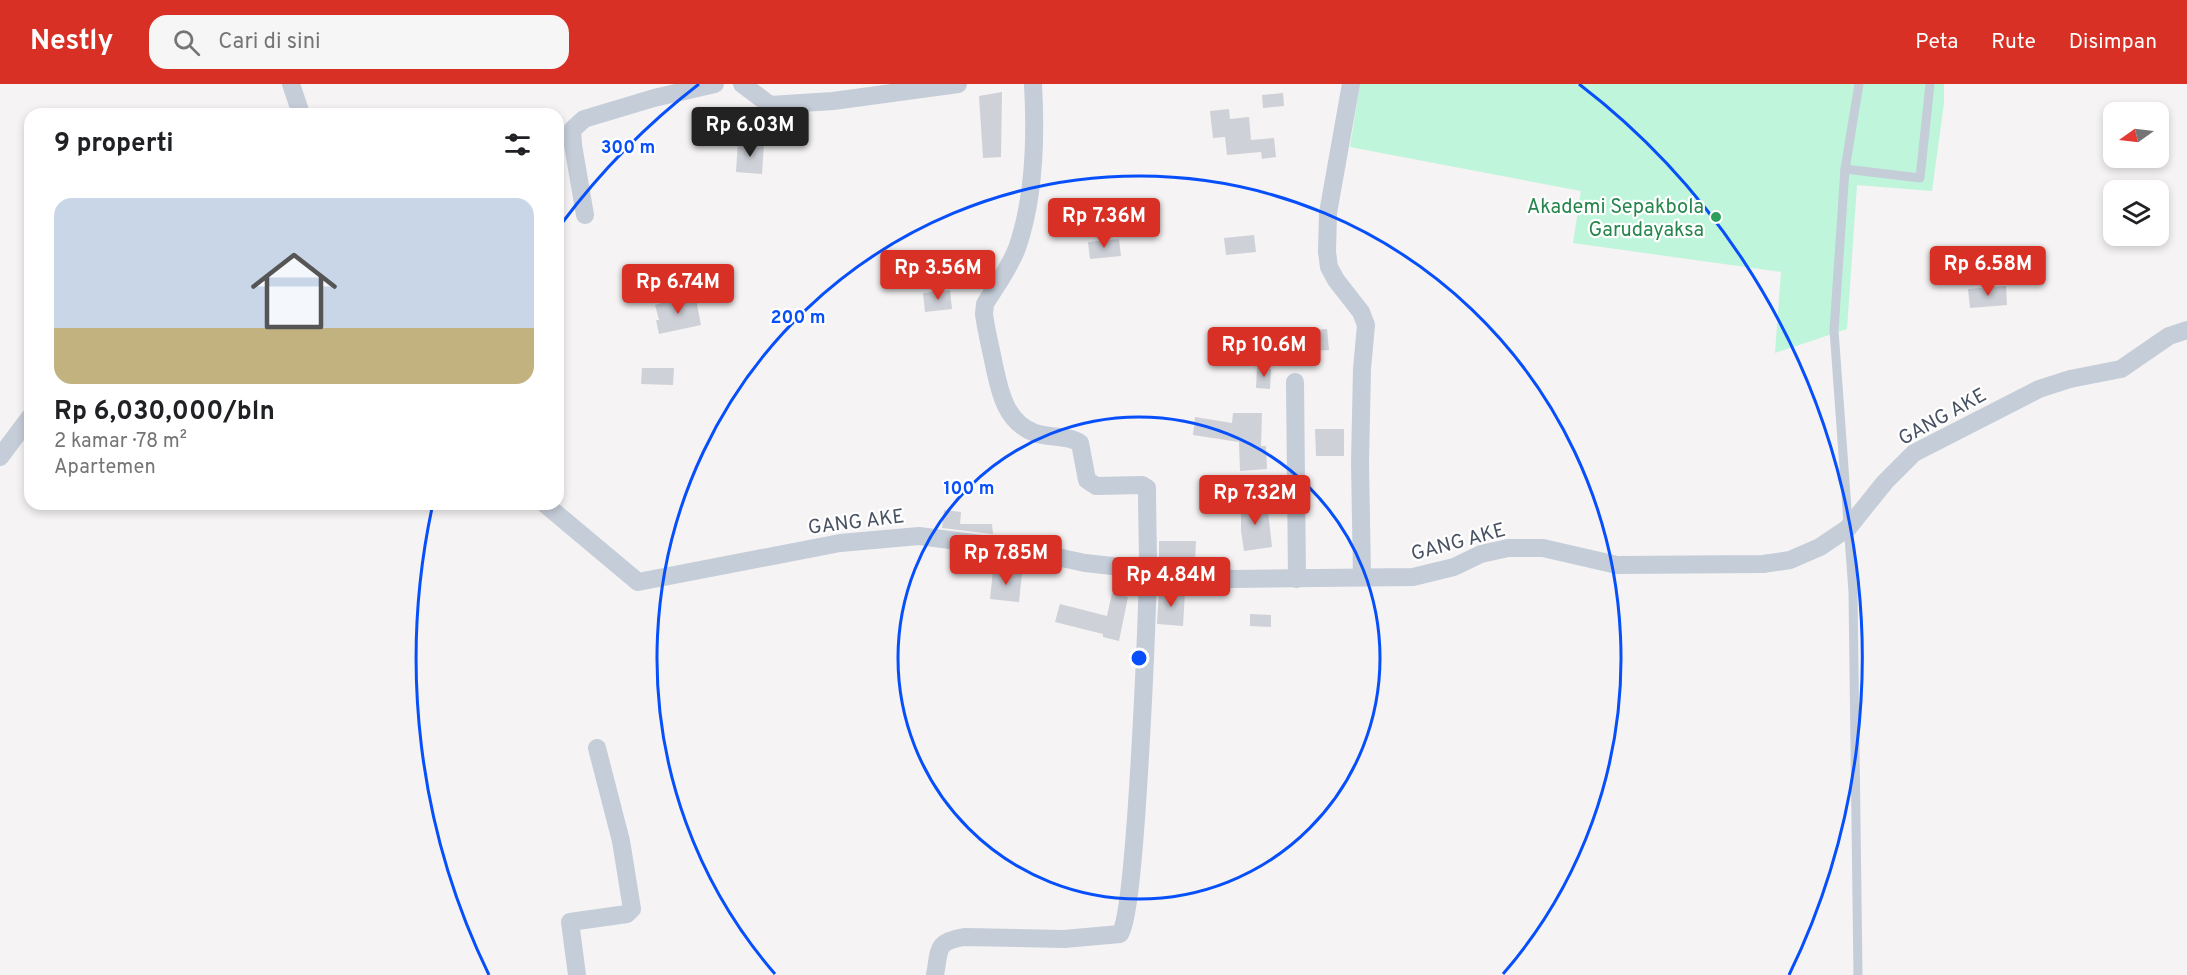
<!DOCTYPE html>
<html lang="id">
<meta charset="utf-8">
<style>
body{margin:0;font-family:Overpass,sans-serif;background:#f6f6f6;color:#202124;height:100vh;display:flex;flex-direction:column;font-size:22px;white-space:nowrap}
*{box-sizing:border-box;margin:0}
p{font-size:20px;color:#757577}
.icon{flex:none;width:33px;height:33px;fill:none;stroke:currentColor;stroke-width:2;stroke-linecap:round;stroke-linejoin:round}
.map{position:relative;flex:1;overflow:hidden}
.details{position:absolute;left:24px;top:24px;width:540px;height:402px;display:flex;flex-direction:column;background:#fff;border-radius:18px;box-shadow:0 3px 9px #0003}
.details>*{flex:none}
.needle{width:39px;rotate:256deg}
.tools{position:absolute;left:2103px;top:18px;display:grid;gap:12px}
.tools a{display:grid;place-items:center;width:66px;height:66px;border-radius:12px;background:#fff;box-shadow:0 3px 9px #0003;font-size:30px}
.price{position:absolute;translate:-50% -51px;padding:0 14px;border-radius:6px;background:#d93025;color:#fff;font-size:20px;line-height:39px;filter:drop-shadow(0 2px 3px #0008)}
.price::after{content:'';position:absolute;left:50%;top:36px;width:18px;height:14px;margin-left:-9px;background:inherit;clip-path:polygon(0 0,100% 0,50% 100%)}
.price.selected{background:#222;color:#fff}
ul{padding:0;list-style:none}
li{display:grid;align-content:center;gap:12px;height:318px;padding:0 30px}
li span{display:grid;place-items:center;height:186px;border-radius:18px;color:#555}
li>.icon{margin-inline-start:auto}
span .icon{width:108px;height:108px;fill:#fffc;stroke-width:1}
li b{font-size:26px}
h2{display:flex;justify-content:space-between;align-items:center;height:72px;padding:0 30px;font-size:26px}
header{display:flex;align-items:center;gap:36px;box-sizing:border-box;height:84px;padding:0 30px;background:#d93025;color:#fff}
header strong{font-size:28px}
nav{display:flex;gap:33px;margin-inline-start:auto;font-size:21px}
.search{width:420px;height:54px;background:#f6f6f6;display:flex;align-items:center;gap:15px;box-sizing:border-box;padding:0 21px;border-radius:18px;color:#757577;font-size:22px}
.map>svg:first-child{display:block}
</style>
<header>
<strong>Nestly</strong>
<div class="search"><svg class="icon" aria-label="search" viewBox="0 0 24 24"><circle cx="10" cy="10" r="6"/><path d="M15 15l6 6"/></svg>Cari di sini</div>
<nav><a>Peta</a><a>Rute</a><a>Disimpan</a></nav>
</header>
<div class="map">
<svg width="2187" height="891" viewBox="0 0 2187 891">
<rect width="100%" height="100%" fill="#f5f3f3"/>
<polygon fill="#bef5db" points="1360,0 1944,0 1944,19 1932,107 1857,101 1847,245 1775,269 1781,188 1573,159 1581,107 1350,63"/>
<g fill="#ced1d8">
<polygon points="1002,8 1001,73 983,74 979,12"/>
<polygon points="1283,9 1284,22 1263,24 1262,11"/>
<polygon points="1229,25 1230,35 1249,33 1251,56 1274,54 1276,73 1262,75 1261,68 1227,71 1225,53 1213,54 1210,27"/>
<polygon points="738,57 764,59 762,90 736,88"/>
<polygon points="1254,151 1256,168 1226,171 1224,154"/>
<polygon points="1119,155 1121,172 1090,175 1088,158"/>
<polygon points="2006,202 2007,221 1970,224 1968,205"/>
<polygon points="950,206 952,225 925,228 923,209"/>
<polygon points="695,210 701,241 659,250 656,236 659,236 655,221"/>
<polygon points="1327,245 1329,266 1313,267 1313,261 1284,264 1282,248"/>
<polygon points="642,284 674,284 673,301 641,300"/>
<polygon points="1257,284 1271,285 1270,305 1256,304"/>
<polygon points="1233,329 1262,329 1261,362 1266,362 1267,385 1240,387 1239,358 1193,351 1195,333 1232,339"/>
<polygon points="1315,345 1344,345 1344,372 1316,372"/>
<polygon points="1267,418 1272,463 1244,467 1241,447 1241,419"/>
<polygon points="944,426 961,428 960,440 992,440 993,450 942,444"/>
<polygon points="1159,457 1196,457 1195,478 1159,476"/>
<polygon points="993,486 1022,489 1019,518 990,515"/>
<polygon points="1159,506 1185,508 1183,542 1157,540"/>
<polygon points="1112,509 1128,513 1119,557 1103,553 1103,550 1055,538 1060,520 1107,532"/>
<polygon points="1250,530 1271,531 1271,543 1250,542"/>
</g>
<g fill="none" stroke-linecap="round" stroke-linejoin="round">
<g stroke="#c5cdd8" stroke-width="9">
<polyline points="1845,85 1920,94 1930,0"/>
<polyline points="1858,891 1853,508 1834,246 1845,85 1859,0"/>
</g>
<g stroke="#c5cdd8" stroke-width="18">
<polyline points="291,0 301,30"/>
<polyline points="742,0 770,21 833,17 958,0"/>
<polyline points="1351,0 1328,129 1327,168 1329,183 1336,196 1361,228 1366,241 1362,285 1360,379 1362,493"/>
<polyline points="585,131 573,61 572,46 584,35 654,14 715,0"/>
<polyline points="1295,298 1297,495"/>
<polyline points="0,373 30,333"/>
<polyline points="545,420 638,498 840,459 919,452 1020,465 1085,479 1232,495 1413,493 1454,483 1481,470 1508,464 1543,464 1617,481 1763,480 1790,476 1820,463 1848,444 1885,398 1914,369 2039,305 2070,295 2121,285 2169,252 2187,246"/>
<polyline points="577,891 570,838 627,830 632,825 621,757 597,664"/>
<path d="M935,891C940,865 935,858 964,853L1064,855L1120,850C1136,834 1147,529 1148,486C1148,459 1147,431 1147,404L1142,401L1096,402L1087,396L1080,359C1068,351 1048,354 1035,349C1004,338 999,304 993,276C990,261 986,246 984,230L985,220C996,202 1010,183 1017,164C1035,113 1036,53 1033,0"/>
</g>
</g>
<g fill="none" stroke="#064ffb" stroke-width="3">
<circle cx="1139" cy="574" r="241"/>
<path d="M775 890A482 482 0 1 1 1503 890"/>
<path d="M489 891A723 723 0 0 1 432 424M562 139A723 723 0 0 1 699 0M1579 0A723 723 0 0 1 1789 891"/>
</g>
<circle fill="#2e9e5b" stroke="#fff" stroke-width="2" cx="1716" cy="133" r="6"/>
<g text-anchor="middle" stroke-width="4.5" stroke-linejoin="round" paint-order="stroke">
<g font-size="20" fill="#27864d" stroke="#fff" text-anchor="end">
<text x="1704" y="129">Akademi Sepakbola<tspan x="1704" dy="23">Garudayaksa</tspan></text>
</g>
<g font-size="20" fill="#485263" stroke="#fff">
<text transform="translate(1942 332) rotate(-29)" y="7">GANG AKE</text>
<text transform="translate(856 437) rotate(-7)" y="7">GANG AKE</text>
<text transform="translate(1458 457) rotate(-15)" y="7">GANG AKE</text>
</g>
</g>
<circle cx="1139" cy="574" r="9" fill="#064ffb" stroke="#fff" stroke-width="3"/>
<g font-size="18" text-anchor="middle" font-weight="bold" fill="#064ffb" stroke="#fff" stroke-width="4.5" stroke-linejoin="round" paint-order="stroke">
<text x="628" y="69">300 m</text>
<text x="798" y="239">200 m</text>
<text x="969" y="410">100 m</text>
</g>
</svg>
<div class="tools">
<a><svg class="needle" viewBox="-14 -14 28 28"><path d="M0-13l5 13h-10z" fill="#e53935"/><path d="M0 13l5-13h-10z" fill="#757577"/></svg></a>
<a><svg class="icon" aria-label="layers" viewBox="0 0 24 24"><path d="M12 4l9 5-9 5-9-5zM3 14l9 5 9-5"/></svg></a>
</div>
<b class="price selected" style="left:750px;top:74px">Rp 6.03M</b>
<b class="price" style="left:1104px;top:165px">Rp 7.36M</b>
<b class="price" style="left:1988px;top:213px">Rp 6.58M</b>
<b class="price" style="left:938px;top:217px">Rp 3.56M</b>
<b class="price" style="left:678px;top:231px">Rp 6.74M</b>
<b class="price" style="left:1264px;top:294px">Rp 10.6M</b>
<b class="price" style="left:1255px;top:442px">Rp 7.32M</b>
<b class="price" style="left:1006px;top:502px">Rp 7.85M</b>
<b class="price" style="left:1171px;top:524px">Rp 4.84M</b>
<section class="details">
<h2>9 properti<svg class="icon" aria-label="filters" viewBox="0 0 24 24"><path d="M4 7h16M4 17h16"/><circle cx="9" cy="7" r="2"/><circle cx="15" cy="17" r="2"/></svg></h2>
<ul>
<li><span style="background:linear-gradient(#c9d6e8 70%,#c2b280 0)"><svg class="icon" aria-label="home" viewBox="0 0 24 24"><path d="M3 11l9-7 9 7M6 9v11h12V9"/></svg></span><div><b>Rp 6,030,000/bln</b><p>2 kamar · 78 m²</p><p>Apartemen</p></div></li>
</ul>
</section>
</div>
